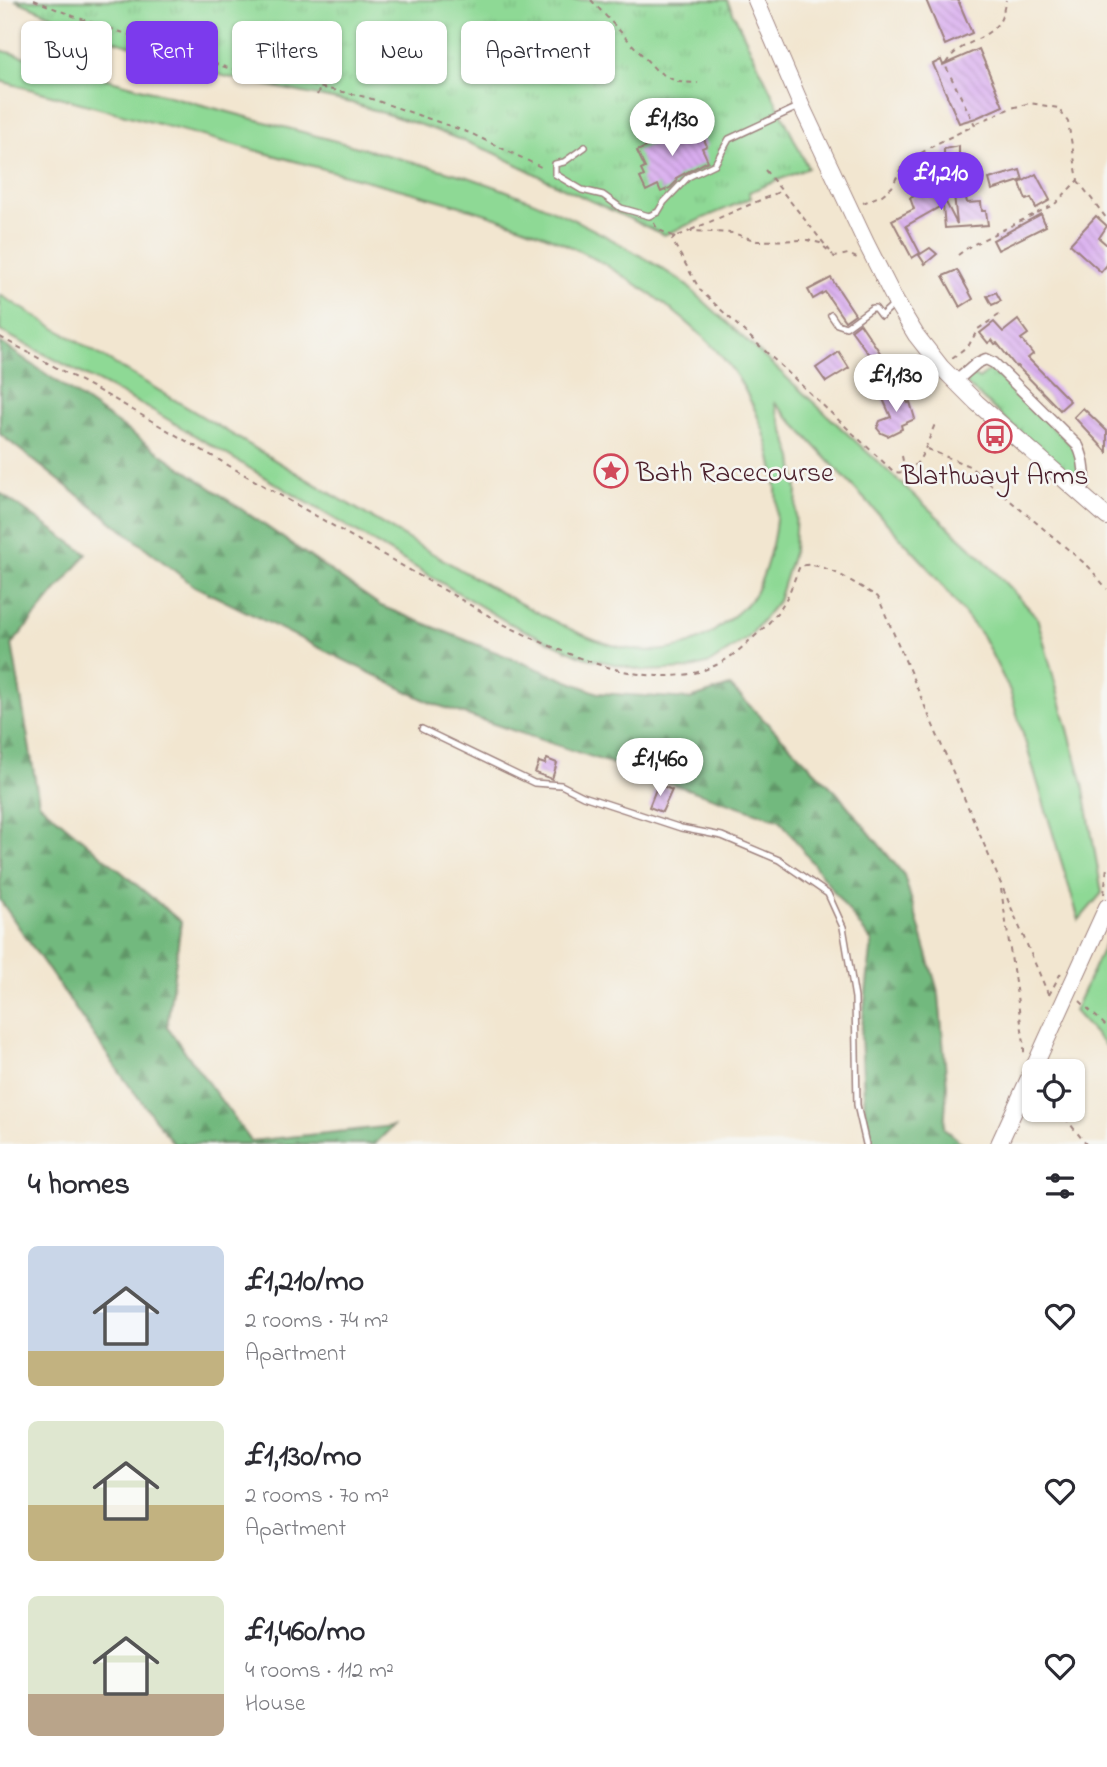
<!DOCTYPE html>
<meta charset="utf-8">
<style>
body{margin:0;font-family:"Indie Flower",sans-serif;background:#f7f7f7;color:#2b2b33;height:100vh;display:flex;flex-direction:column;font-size:26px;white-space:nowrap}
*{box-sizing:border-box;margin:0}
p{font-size:23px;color:#7c7c81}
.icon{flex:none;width:38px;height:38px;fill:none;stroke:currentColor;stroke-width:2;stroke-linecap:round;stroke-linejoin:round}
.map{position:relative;height:1144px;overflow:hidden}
.details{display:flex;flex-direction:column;background:#fff;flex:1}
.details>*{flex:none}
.banner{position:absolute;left:21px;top:21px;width:700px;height:63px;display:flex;gap:14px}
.fabs{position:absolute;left:1022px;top:1059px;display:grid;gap:14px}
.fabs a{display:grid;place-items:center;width:63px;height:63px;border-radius:10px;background:#fff;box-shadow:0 2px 5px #0004;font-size:35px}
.price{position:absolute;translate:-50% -60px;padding:0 16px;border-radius:24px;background:#fff;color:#222;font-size:23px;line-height:46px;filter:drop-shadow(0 2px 4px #0008)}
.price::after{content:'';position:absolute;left:50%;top:42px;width:21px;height:16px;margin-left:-10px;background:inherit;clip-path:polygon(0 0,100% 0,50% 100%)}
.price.current{background:#7c3aed;color:#fff}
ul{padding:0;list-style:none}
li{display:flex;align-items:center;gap:21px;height:175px;padding:0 28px}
li span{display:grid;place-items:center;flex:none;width:196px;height:140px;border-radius:10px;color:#555}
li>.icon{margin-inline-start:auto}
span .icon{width:84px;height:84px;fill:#fffc;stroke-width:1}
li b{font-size:30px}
h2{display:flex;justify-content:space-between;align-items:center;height:84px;padding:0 28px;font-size:30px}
.tag{padding:0 24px;border-radius:10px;background:#fff;box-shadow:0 2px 5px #0004;font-size:24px;line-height:63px}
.tag.current{background:#7c3aed;color:#fff}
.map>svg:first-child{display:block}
</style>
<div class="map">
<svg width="1107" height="1144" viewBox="0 0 1107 1144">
<defs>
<pattern id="grass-tufts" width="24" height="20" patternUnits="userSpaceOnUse" patternTransform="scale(1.75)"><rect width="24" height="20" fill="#8ed995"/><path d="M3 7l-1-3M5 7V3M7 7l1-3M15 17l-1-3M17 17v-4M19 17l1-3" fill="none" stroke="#7cba81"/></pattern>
<pattern id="forest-firs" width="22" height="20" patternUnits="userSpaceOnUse" patternTransform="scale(1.75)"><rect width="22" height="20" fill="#72b97e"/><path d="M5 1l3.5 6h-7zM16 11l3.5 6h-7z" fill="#609667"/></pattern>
<pattern id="building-back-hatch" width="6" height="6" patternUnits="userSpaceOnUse" patternTransform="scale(1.75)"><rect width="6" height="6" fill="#d9adef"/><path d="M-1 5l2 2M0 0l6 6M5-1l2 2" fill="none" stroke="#bc94cd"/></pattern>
</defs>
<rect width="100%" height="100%" fill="#f6f6f2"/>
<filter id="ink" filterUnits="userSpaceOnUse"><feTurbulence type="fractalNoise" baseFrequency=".0143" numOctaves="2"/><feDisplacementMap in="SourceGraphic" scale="14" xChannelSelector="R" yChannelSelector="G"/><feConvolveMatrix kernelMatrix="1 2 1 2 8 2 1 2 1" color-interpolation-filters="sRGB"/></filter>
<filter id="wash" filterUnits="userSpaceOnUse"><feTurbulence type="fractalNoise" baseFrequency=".00686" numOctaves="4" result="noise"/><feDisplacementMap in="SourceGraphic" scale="28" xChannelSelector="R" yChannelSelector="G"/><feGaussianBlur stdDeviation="1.57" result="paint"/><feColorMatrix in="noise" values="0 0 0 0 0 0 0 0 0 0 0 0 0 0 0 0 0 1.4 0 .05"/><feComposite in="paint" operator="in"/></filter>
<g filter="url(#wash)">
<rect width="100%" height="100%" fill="#f2e6d0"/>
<g fill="url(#grass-tufts)" stroke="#6c7c60" stroke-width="2">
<polygon points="15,0 727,0 808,168 749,192 751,198 664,235 555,184 495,153 427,127 352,103 227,77 101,36"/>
<polygon points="991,369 1072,446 1078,455 1079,485 963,381 971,374 979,379"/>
</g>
<g fill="url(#forest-firs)" stroke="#5e6c54" stroke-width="2">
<polygon points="0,342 381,606 598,693 690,699 730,686 837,793 904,875 939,995 947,1086 944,1128 963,1144 872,1144 870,1140 865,1114 861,1035 872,942 780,820 431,703 194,586 0,434"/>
<polygon points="0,493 87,554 12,644 39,803 181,922 167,1027 251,1141 393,1126 375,1144 174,1144 122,1076 0,900"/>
</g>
<g fill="#8ed995" stroke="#6c7c60" stroke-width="2">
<path d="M0,50L468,177C549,204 612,236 683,282L980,556L1037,617L1083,784L1102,893L1079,920L1010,691L983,637L925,564L774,402L793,458L797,491L794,550L778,601L749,637L710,663L688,669L645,671L583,657L509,623L152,410L0,331V295C137,377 273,460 411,541C455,566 498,593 544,616C570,629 595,642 624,648C659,656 695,648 722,625C732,617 743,610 751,599C760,587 765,571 769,556C786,500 773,441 745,390C718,339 653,293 604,264C523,218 431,198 342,174C228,143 114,112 0,81Z"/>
<polygon points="1107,939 1107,1048 1074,1011"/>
</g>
<g id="blocks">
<g fill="url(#building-back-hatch)">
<polygon points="926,0 958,0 972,33 945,45"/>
<polygon points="979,49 1003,106 976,118 959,123 933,64 941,60 943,65"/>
<polygon points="697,124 707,146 702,148 708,161 676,178 677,181 670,188 661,192 658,185 646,191 640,178 644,176 641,170 645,168 637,151"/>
<polygon points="959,146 959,155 944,160 944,149"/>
<polygon points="1020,170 1023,180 992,190 989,179"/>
<polygon points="961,173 967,203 981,202 982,211 986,211 988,225 945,228 943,205 906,226 920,253 912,258 892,220 914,209 910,198 937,185 957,224 952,174"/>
<polygon points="1036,174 1050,200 1036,208 1031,198 1026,200 1020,183"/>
<polygon points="1041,214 1046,226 998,250 993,240"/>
<polygon points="1096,216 1107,226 1099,238 1107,245 1107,265 1101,272 1070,244"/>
<polygon points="930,248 937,254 925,264 919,255"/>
<polygon points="957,270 973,299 960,307 943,276"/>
<polygon points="831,278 855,314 845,321 825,292 813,299 808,290"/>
<polygon points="996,292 1001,301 992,305 987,296"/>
<polygon points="1018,320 1028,334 1021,339 1033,354 1028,358 1070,401 1060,410 1017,366 1016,367 997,343 995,344 992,340 988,343 980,333 994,322 1003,332"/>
<polygon points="860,323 883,357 875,363 851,330"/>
<polygon points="839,352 849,368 826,382 816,368"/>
<polygon points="900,391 908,403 910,402 915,419 901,425 902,429 888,436 881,433 877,428 880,421 891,417 883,399"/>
<polygon points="1083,408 1107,431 1107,452 1074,417"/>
<polygon points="547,759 557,763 552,779 535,773 539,762 545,764"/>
<polygon points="658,784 672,790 662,812 649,807"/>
</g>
</g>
</g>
<g filter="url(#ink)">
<use href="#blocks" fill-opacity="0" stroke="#9e827e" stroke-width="2"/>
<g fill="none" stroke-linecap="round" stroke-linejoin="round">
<defs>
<g id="lane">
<polyline points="585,147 564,162 555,164 555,174 582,190 603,195 621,208 649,216 658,212 664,202 688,177 715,164 729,139 798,107"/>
<polyline points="831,315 837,324 846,327 872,308 875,308 881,316 895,303"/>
<polyline points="422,729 534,783 561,785 583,796 681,828 722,836 779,860 828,894 843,927 855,998 857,1105 866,1144"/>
</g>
<path id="street" d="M955,382L977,363L986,359L994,363L1078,446C1084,458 1088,483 1081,495"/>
<g id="secondary">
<polyline points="756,0 801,105 866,243 896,302 916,335 941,367 977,403 1107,517"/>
<polyline points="999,1144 1107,907"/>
</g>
</defs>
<use href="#lane" stroke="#9e827e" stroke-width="8"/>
<use href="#street" stroke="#9e827e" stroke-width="13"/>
<use href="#secondary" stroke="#9e827e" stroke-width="18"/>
<g stroke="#9e827e" stroke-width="2" stroke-dasharray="5 5" stroke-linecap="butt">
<polyline points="34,0 73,16 228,68 366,97 470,133 545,169"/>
<polyline points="591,0 657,71 677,82 698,83"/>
<polyline points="317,95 320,88"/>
<polyline points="765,170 830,251"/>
<polyline points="1078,181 1107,219"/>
<path d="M863,203L882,195L892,187L903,164L938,143L975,125L945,65C957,42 985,42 999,22C1003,17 1004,6 1006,0"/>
<polyline points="654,223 657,229 675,237 690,231 733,233 757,241 807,240 820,243 833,255"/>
<polyline points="691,230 779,192"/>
<path d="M675,237L672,240L700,290L894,472C921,477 927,440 936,422"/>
<polyline points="958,255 970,246 1055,204 1078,180 1068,122 1058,108 1030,103 1011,108 975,124"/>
<polyline points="833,256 835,257 848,254 857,258"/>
<path d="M0,337L112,398L503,624C561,652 651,696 714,666C727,660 739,651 749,641C763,630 776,616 785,601C791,590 795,577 800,566C822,559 858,586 878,597L1049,996"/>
<polyline points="952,358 969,345 978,329 999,315"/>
<polyline points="927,449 969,466 1089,567 1107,589"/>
<polyline points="902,456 905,471"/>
<polyline points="1001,889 1024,1043 1024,1057"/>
<polyline points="1104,894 1107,867"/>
<polyline points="1049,995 1063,969"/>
<polyline points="1080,1001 1107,1027"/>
<polyline points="1059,1110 1086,1144"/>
</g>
<use href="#lane" stroke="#fff" stroke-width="5"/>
<use href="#street" stroke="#fff" stroke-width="10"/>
<use href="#secondary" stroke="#fff" stroke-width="16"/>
</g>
</g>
<defs>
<symbol id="bus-ring" viewBox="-11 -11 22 22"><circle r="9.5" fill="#f6f6f2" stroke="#d1495b" stroke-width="1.5"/><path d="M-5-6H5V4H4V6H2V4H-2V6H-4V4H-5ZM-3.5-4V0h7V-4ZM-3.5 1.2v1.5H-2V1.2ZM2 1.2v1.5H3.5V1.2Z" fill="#d1495b"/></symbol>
<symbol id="sight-ring" viewBox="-11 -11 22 22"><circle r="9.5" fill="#f6f6f2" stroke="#d1495b" stroke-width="1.5"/><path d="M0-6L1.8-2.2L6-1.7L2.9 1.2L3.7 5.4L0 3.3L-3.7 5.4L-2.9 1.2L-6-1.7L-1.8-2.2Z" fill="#d1495b"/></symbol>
</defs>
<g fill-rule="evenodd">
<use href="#bus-ring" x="976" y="417" width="38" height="38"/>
<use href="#sight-ring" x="592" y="452" width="38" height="38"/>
</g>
<g text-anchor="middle" stroke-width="5" stroke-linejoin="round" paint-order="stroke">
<g font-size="28" fill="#4a1f2b" stroke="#f6f6f2" text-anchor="start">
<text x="636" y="481">Bath Racecourse</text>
<text x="995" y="484" text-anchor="middle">Blathwayt Arms</text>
</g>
</g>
</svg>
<div class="fabs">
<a><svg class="icon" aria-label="locate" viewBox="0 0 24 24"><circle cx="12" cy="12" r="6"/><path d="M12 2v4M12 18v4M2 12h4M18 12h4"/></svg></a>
</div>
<b class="price" style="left:672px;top:158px">£1,130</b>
<b class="price current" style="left:941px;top:212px">£1,210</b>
<b class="price" style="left:896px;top:414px">£1,130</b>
<b class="price" style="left:660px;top:798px">£1,460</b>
<div class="banner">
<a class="tag">Buy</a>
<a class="tag current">Rent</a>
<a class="tag">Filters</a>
<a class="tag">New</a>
<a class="tag">Apartment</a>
</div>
</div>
<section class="details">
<h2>4 homes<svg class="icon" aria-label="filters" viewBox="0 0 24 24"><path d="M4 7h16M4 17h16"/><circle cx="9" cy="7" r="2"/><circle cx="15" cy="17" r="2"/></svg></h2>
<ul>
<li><span style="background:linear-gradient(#c9d6e8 75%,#c2b280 0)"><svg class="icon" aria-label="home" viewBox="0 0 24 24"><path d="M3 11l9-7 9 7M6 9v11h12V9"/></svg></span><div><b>£1,210/mo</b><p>2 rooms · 74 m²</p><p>Apartment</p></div><svg class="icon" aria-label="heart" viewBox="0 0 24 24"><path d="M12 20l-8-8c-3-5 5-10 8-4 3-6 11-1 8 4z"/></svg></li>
<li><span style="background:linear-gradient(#dfe7d0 60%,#c2b280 0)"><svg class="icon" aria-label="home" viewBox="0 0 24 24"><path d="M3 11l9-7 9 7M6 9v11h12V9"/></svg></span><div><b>£1,130/mo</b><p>2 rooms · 70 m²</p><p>Apartment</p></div><svg class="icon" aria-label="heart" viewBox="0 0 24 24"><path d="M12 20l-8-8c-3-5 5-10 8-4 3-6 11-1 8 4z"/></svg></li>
<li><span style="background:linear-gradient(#dfe7d0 70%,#b9a48a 0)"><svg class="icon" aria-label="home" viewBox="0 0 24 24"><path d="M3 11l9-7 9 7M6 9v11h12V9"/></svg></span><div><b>£1,460/mo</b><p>4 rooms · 112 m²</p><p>House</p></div><svg class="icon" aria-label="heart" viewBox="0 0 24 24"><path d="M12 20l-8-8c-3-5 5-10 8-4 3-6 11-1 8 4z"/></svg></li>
</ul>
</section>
